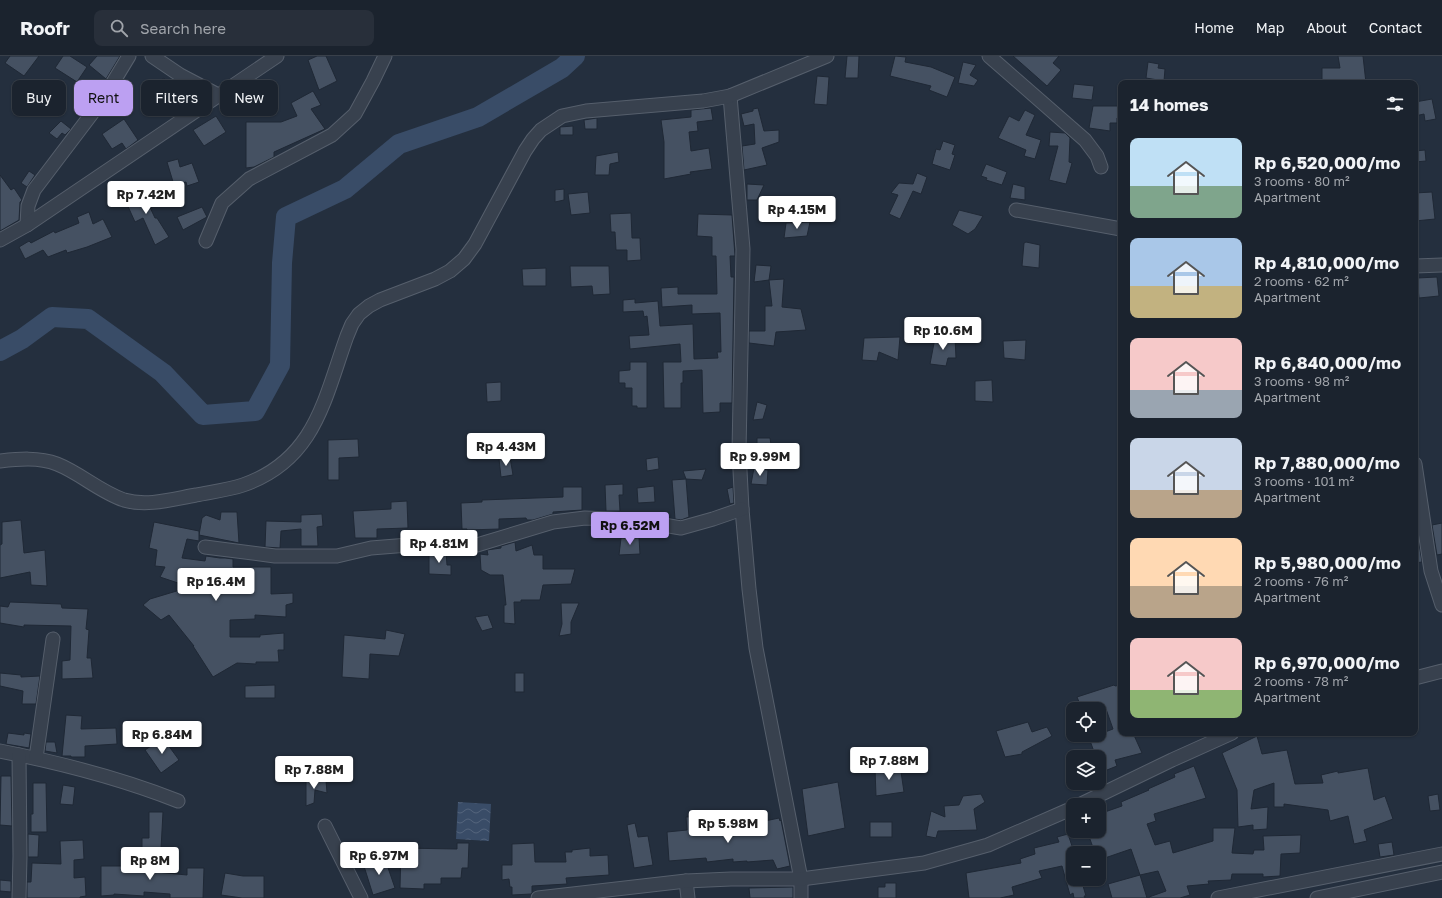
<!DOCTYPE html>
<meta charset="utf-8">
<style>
body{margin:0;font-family:"Golos Text",sans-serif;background:#282f3a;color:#f1f3f6;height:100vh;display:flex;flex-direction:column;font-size:15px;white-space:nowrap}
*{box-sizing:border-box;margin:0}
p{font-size:13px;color:#a0a4aa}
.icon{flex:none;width:22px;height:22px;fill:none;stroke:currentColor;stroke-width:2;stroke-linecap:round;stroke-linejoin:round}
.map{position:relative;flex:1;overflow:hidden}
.drawer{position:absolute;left:1118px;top:24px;width:300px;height:656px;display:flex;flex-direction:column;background:#1b232e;border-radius:8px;box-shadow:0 1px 3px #0004,0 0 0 1px #39404a}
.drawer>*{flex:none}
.hud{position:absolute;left:12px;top:24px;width:380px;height:36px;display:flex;gap:8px}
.tools{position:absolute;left:1066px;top:646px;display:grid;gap:8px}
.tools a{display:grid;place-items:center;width:40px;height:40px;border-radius:8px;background:#1b232e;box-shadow:0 1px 3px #0004,0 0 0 1px #39404a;font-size:20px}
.price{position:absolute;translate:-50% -34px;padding:0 9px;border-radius:4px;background:#fff;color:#222;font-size:13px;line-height:26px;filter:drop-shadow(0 1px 2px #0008)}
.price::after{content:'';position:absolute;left:50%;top:24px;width:12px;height:9px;margin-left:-6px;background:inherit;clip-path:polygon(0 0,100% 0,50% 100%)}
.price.selected{background:#bca0f2;color:#111}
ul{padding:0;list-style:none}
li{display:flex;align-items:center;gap:12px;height:100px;padding:0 12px}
li span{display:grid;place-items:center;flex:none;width:112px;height:80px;border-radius:8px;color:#555}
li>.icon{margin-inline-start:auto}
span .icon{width:48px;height:48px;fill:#fffc;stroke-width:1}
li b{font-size:17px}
h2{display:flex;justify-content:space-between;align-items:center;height:48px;padding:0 12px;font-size:17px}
.pill{padding:0 14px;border-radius:8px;background:#1b232e;box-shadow:0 1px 3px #0004,0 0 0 1px #39404a;font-size:14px;line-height:36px}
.pill.selected{background:#bca0f2;color:#111}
header{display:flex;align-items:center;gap:24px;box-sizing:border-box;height:56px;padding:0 20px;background:#1b232e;border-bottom:1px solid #39404a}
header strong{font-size:19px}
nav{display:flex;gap:22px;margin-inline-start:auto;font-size:14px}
.search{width:280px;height:36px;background:#282f3a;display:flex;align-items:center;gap:10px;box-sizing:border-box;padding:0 14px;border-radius:8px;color:#a0a4aa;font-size:15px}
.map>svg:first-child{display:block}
</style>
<header>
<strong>Roofr</strong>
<div class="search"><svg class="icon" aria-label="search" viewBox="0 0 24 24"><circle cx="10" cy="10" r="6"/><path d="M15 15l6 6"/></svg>Search here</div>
<nav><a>Home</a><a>Map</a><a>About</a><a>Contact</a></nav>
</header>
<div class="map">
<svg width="1442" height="842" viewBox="0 0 1442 842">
<defs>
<pattern id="water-waves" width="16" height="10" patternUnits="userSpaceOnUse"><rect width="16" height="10" fill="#394c67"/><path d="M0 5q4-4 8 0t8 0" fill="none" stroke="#53647b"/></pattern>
</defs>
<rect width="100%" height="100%" fill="#242f3e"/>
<polygon fill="url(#water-waves)" points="458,746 491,748 489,785 456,783"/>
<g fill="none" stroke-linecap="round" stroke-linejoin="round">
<polyline stroke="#394c67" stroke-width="20" points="0,295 22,283 52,261 88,263 163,317 203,359 255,355 280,309 282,207 286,161 345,133 399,88 478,61 562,12 575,0"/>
</g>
<g fill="#455162" stroke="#1f2835">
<polygon points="10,0 39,0 24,20 5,7"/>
<polygon points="63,0 70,0 87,11 77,26 55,12"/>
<polygon points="97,0 120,0 106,23 89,9"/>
<polygon points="317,0 326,0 337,25 319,34 308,4"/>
<polygon points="847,0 859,0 858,22 845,22"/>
<polygon points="895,0 906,1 905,6 931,11 955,21 947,41 929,34 931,30 890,20"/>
<polygon points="1013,0 1059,0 1053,7 1061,14 1047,30"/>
<polygon points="1338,0 1363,0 1366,27 1322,27 1322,12 1340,12"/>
<polygon points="963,6 976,9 970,19 978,24 974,30 958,27"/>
<polygon points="1148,6 1159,8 1158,12 1165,13 1164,25 1146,22"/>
<polygon points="817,20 829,21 827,49 814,48"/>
<polygon points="164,22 170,32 178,27 183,30 192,43 179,52 173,43 170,44 171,46 164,51 151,30"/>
<polygon points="97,27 101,31 82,57 75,51"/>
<polygon points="1074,28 1094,30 1092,44 1072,42"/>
<polygon points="313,35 321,49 311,53 325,73 274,96 274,101 254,111 246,112 246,66 281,66 297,60 291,47"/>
<polygon points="1432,43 1436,63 1425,65 1424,58 1415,60 1415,46"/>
<polygon points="1093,50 1121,50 1121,62 1117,62 1117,67 1110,67 1110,75 1089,72"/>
<polygon points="711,52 713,64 697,66 698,75 689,76 691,95 709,92 712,113 690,116 691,118 664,123 664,86 661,64 691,61 691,54"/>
<polygon points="758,52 764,75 779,74 779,86 762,92 767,109 744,114 742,90 755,88 754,68 744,70 741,58 753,55 753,53"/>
<polygon points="1025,54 1035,59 1026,79 1041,84 1035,103 1024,100 1026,94 998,82 1009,60 1019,65"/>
<polygon points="216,60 226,76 204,90 193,74"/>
<polygon points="597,62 597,73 585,73 584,64"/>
<polygon points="124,63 138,84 126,93 122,87 112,93 102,78"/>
<polygon points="61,65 71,73 65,79 62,77 57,83 49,77"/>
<polygon points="573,70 573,79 560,79 560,71"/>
<polygon points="1050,76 1065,77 1070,82 1069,106 1072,107 1066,128 1049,124 1058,90 1049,90"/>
<polygon points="943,85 955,89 952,98 955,99 950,114 932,108 936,93 940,94"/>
<polygon points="1425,94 1426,105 1415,106 1415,95"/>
<polygon points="618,96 619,106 610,108 609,119 595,119 596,100"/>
<polygon points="178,103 180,111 192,107 199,126 187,130 186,126 174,129 167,106"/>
<polygon points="986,108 1007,116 1002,129 986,124 987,122 981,120"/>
<polygon points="29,115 35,119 27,131 21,127"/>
<polygon points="917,117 927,121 921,138 913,135 900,163 889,158 898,139 891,137 899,127 913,128"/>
<polygon points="0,119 11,134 14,132 22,144 20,146 19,164 0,175"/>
<polygon points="747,128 764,129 757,144 747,144"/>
<polygon points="1013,128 1025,131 1025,144 1010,142"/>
<polygon points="140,130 155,162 157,162 169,181 155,189 143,162 135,166 126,146 133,141 129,133"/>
<polygon points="564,133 564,144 555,146 555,134"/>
<polygon points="588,136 590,157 571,159 568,138"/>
<polygon points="1432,136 1435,163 1415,165 1415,137"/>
<polygon points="788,141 792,161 774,161 775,144"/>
<polygon points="202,151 207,161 183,174 177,161"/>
<polygon points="959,154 983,160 975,173 968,178 952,169"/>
<polygon points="89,156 93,168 103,163 112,181 87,191 67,197 66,194 48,201 43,194 25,203 19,191 29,185 31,187 54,175 55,177 79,167 77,161"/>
<polygon points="631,157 632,182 640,182 641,204 627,205 627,194 616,194 615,176 611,176 610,158"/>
<polygon points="698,158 732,159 735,200 730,200 731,221 734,221 732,347 720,347 720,356 703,357 702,314 683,315 683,327 681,327 681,352 664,352 663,306 681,306 680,288 630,293 629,280 649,279 647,260 644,261 643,255 623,256 623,244 635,243 635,247 658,245 660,270 693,268 694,303 718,302 717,296 721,296 720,257 692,258 692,249 662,251 661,232 678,231 678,238 717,238 716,200 712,200 712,181 697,180"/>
<polygon points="810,166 807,180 784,182 786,167"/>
<polygon points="1026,186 1040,189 1039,212 1022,210 1024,187"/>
<polygon points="756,209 771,210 769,224 754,226"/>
<polygon points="570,210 609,210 610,238 593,239 592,230 571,231"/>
<polygon points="546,212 546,230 523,230 522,213"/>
<polygon points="1437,221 1439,240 1419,242 1417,222"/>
<polygon points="784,223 782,251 801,253 806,274 776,276 774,290 749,287 749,275 765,275 765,250 772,250 769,224"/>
<polygon points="900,281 898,304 879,296 877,305 862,304 864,282"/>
<polygon points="955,281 956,302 948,302 946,310 930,308 935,282"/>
<polygon points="1026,284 1025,304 1004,302 1003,285"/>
<polygon points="630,306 647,306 647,352 637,352 637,350 632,350 632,332 625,332 625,327 619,327 619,315 630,314"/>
<polygon points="992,324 993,346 975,345 975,325"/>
<polygon points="501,326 501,345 487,346 486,327"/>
<polygon points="757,346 767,349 763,363 753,364"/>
<polygon points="757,382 770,382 772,395 757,400"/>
<polygon points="358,383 359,401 339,402 339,424 328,424 328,384"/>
<polygon points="510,401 513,419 501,421 499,403"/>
<polygon points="658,401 659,413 647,415 646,403"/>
<polygon points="754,412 768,414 767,429 751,428"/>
<polygon points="706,413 702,424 686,423 683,415"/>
<polygon points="686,423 689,461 681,464 675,463 672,424"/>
<polygon points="623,428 623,439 619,439 620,455 606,455 605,429"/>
<polygon points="654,430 655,446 638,447 637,432"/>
<polygon points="563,431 582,431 582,454 553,456 553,458 533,464 527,464 526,462 499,463 499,473 467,474 467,473 462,473 461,447 482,446 482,444 563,441"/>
<polygon points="733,431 734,447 730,448 727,433"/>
<polygon points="407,445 408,472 377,473 377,482 355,482 353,455 391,453 391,446"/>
<polygon points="221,456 237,456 239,487 199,479 202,462 206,459 220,464"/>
<polygon points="322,458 323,470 317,471 318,490 301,490 301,473 281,475 280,492 265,491 266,465 301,466 301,459"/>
<polygon points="21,464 24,497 45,494 47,530 31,529 30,516 0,522 0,489 2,488 2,466"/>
<polygon points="154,466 199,475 199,485 187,483 182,502 205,505 206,500 220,502 225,502 233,503 233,511 271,511 271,538 293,537 293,547 286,549 286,561 255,559 255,563 230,564 230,581 260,581 260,579 284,577 284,594 278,594 279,606 256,606 256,608 237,607 213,621 193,590 194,590 169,559 161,564 143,549 150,543 190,531 160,521 165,511 155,510 157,494 149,492"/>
<polygon points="1442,467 1442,498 1437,499 1432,469"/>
<polygon points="1418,481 1422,506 1415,507 1415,482"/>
<polygon points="621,482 639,482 640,498 619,499"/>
<polygon points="515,486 516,495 532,489 534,499 543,499 543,513 575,513 571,528 543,529 540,544 521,544 521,546 514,546 515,568 504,567 504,549 506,549 503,519 490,519 481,514 480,498 488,499 487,494 501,492 501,490"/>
<polygon points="429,496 446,496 447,509 451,509 451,519 429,518"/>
<polygon points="10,546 61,548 62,552 88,553 86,573 89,574 87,602 91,602 93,622 62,623 62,605 70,604 71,570 24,569 24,571 0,567 0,550 8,551"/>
<polygon points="561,547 579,547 571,566 571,578 559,580 562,568"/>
<polygon points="488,559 493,572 482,575 475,561"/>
<polygon points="386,574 405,578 399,600 370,598 369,623 342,621 344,579 385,583"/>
<polygon points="0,617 21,619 21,621 40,620 36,648 22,648 23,635 0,630"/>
<rect x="515" y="617" width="9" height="19"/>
<polygon points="275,629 275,642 245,642 245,630"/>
<polygon points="1114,629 1115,630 1121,629 1121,640 1118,641 1121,650 1121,677 1133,677 1142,697 1115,704 1117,710 1102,716 1099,707 1099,701 1096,701 1089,682 1113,673 1106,653 1082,653 1077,641"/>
<polygon points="66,659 82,660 81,673 116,672 117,688 85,690 85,701 71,701 71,700 62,700"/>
<polygon points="1028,666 1032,676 1047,671 1052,680 1022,696 1022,698 1005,701 996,675"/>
<polygon points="8,677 24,679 24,677 31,678 29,692 6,688"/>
<polygon points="1257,680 1262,698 1287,694 1295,728 1323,727 1321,719 1338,715 1338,717 1368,712 1374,744 1385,740 1393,763 1364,774 1367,785 1354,788 1348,760 1330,765 1328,754 1284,748 1284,751 1274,751 1274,727 1254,734 1251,753 1268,751 1267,773 1253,774 1253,769 1238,771 1237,734 1222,697"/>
<polygon points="163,682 179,704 161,717 145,694"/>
<polygon points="46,686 55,686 57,697 45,695"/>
<polygon points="900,709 904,736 876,740 875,713"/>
<polygon points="1194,710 1206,742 1154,758 1156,765 1147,768 1155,789 1170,785 1173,797 1213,785 1213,772 1235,772 1232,797 1253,798 1254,794 1264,794 1263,780 1301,779 1300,797 1281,798 1280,820 1263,821 1263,818 1232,818 1231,824 1208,825 1209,828 1187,830 1190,839 1180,842 1149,842 1149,841 1166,835 1158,815 1140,819 1131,793 1099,804 1099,797 1095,797 1087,775 1099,775 1099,758 1122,750 1121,746 1149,734 1148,733 1175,721 1174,718"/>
<polygon points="1,720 11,720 12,770 0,769"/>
<polygon points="306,724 326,724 327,737 315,734 314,747 306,750"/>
<polygon points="838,726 845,772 808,780 802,733"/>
<polygon points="33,727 46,727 47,776 31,776 31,758 33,758"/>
<polygon points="63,729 75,731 73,749 60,748"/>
<polygon points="981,738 985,746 974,753 977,774 938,775 936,782 926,780 931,755 945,761 944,750 959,749 963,740"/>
<polygon points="1438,738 1440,754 1430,755 1428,740"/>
<polygon points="149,756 163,756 161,793 142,792 142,782 149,782"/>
<polygon points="700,760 701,768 717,766 718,775 729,774 730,780 767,777 765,765 779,762 780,765 781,764 790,810 777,813 773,804 747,806 747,805 733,806 733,803 707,806 706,802 669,805 667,776 687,774 686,761"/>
<rect x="870" y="766" width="22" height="15"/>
<polygon points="635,767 638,781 648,780 653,809 634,812 627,769"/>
<polygon points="28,778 39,779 38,801 28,801"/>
<polygon points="1068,778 1073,793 1073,823 1081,823 1086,840 1084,840 1085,842 1074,842 1073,837 1070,839 1062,810 1039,815 1042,822 1012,831 1014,839 1000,842 969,842 966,817 1021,807 1020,803 1035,798 1034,792 1059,786 1057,781"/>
<polygon points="83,784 84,803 74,804 74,822 85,821 86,840 80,841 80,842 27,842 27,826 31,826 32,807 61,808 60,785"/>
<polygon points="1392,786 1394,799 1380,801 1378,788"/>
<polygon points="457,787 469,787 468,812 462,812 461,822 441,822 441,828 424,828 424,833 400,832 401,792 457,793"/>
<polygon points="534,787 535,806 566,806 565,796 572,796 572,794 590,792 590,800 608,799 609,819 566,822 567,828 532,830 532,837 531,838 512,839 512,831 510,831 509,823 502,824 502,809 512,809 512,788"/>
<polygon points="384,800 395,832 373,839 363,807"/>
<polygon points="127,802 146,803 146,815 187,819 187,812 204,812 203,842 170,842 170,838 144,836 144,840 114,838 114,839 101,840 101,810 126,810"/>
<polygon points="225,817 243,820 264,820 264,842 242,842 221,839"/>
<polygon points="1140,819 1147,842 1112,842 1108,828"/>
<polygon points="0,824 11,825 11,836 0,835"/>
<polygon points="885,827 896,827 896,842 878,842 878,831 885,831"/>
<polygon points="793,831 793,842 750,842 749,832"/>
</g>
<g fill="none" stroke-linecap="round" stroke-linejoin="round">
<defs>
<g id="minor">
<polyline points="152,0 180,19 218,39"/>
<polyline points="989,0 1085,84 1097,100 1101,111"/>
<polyline points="730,40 743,193 739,395 742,453 749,533 756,592 801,823 801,842"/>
<polyline points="1016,154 1121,173"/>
<polyline points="27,169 28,150 34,134 103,43 129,0"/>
<polyline points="0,184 27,169 277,0"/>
<polyline points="206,185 222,147 249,123 332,79 355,58 373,25 385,0"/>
<polyline points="1415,210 1442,209"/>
<path d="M0,405C18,403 39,401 57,408C80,417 100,436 124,444C147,451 173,443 196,439C211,436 228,434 243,429C315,404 324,344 347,280L352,268L359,258L369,250L380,244L435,223L450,215L464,203L475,188L525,95L533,83L541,74L562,60L586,55L703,45L730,40L827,0"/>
<polyline points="1415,408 1431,515 1442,549"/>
<polyline points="205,491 275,500 337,500 371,492 421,488 477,489 553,466 585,462 634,464 681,472 713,463 742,453"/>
<polyline points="1415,622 1442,615"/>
<path d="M0,695C61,707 120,722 178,745"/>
<polyline points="36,702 53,583"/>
<polyline points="1079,749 1172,704 1232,677"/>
<polyline points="325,770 361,842"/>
<polyline points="686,825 688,842"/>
<polyline points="19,842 20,800 19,699"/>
<polyline points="538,842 686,825 731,823 801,823 924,807 988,789 1073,752"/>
<polyline points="1218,842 1442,798"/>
<polyline points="1317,842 1442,816"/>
</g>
</defs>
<use href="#minor" stroke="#565f6c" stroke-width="15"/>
<use href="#minor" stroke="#38414e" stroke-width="13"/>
</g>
</svg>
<div class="tools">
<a><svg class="icon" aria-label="locate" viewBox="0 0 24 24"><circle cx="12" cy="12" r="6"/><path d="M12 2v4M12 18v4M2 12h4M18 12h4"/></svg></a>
<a><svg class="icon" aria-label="layers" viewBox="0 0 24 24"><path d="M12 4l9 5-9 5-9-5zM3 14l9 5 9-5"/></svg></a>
<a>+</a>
<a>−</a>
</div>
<b class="price" style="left:146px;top:159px">Rp 7.42M</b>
<b class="price" style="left:797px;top:174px">Rp 4.15M</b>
<b class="price" style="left:943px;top:295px">Rp 10.6M</b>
<b class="price" style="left:506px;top:411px">Rp 4.43M</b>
<b class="price" style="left:760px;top:421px">Rp 9.99M</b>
<b class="price selected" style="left:630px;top:490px">Rp 6.52M</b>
<b class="price" style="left:439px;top:508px">Rp 4.81M</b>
<b class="price" style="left:216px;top:546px">Rp 16.4M</b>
<b class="price" style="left:162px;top:699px">Rp 6.84M</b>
<b class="price" style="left:889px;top:725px">Rp 7.88M</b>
<b class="price" style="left:314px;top:734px">Rp 7.88M</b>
<b class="price" style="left:728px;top:788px">Rp 5.98M</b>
<b class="price" style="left:379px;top:820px">Rp 6.97M</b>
<b class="price" style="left:150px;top:825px">Rp 8M</b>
<div class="hud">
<a class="pill">Buy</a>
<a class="pill selected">Rent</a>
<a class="pill">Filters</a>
<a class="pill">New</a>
</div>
<section class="drawer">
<h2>14 homes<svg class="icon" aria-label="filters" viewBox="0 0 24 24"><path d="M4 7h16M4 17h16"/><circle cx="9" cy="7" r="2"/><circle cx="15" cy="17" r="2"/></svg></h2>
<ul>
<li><span style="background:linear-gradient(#bfe0f5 60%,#7fa58c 0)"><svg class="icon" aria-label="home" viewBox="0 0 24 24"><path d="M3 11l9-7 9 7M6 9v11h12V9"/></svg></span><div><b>Rp 6,520,000/mo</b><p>3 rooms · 80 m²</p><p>Apartment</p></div></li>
<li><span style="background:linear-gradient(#a9c7e8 60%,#c2b280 0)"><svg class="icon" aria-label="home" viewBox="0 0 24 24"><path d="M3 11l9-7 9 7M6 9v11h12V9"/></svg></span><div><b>Rp 4,810,000/mo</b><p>2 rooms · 62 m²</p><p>Apartment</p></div></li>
<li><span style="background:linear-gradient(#f6c9c9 65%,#9aa5b1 0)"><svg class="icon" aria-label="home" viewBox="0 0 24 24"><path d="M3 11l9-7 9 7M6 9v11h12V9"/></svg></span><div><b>Rp 6,840,000/mo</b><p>3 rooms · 98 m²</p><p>Apartment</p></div></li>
<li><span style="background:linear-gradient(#c9d6e8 65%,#b9a48a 0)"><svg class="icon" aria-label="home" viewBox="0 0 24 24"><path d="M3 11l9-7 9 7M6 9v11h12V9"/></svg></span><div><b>Rp 7,880,000/mo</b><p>3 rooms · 101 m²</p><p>Apartment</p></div></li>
<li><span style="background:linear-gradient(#ffd9b3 60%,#b9a48a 0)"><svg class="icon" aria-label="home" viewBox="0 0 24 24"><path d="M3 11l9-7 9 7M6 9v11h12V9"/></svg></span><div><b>Rp 5,980,000/mo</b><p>2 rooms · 76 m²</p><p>Apartment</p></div></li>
<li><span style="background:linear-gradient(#f6c9c9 65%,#8fb573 0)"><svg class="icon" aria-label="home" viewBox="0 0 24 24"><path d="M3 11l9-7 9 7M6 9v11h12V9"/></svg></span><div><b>Rp 6,970,000/mo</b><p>2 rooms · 78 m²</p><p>Apartment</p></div></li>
</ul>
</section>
</div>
